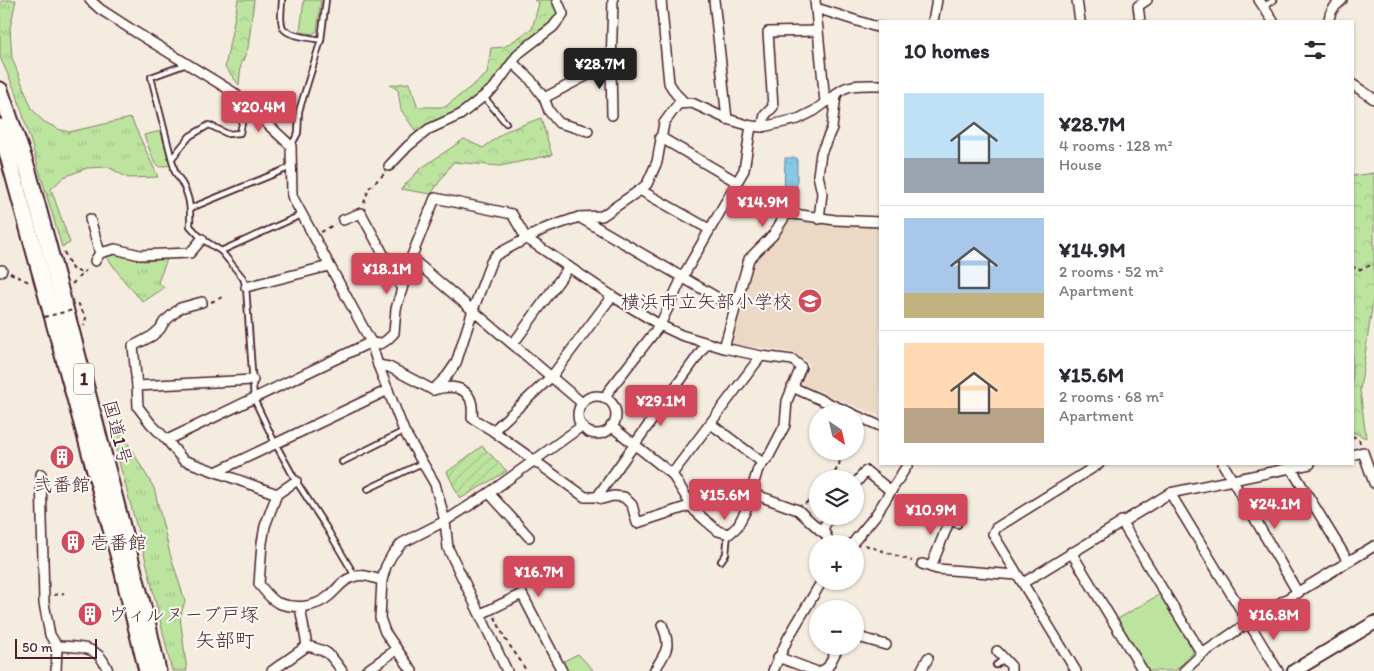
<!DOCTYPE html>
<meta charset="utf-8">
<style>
body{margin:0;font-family:Itim,"Klee One",sans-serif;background:#f2f2f3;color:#2b2b33;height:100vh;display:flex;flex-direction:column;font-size:19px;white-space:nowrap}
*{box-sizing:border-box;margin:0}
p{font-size:16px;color:#7c7c81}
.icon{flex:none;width:28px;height:28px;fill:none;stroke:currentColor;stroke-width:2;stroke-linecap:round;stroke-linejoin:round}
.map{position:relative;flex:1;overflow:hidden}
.side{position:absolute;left:879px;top:20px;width:475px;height:445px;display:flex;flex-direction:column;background:#fff;border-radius:0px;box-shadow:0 1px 4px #0004}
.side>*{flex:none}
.needle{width:32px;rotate:146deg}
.controls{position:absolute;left:809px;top:405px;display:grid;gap:10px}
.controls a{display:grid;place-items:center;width:55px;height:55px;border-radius:50%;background:#fff;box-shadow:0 1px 4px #0004;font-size:25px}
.scale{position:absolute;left:15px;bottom:12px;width:82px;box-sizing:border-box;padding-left:5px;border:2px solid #4a1f2b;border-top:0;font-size:14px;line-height:18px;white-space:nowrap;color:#4a1f2b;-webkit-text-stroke:4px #fdfcf7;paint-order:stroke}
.price{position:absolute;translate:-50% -42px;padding:0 11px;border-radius:5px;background:#d1495b;color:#fff;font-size:16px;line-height:32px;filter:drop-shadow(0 1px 2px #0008)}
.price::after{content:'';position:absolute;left:50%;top:30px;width:15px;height:11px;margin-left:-8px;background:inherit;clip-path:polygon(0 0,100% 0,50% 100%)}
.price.current{background:#222;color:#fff}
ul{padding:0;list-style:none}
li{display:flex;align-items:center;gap:15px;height:125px;padding:0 25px}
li+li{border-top:1px solid #e1e1e2}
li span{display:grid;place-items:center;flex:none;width:140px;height:100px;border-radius:0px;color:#555}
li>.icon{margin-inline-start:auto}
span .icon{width:60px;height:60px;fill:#fffc;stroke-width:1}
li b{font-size:21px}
h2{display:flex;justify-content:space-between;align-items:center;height:60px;padding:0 25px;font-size:21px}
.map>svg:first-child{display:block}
</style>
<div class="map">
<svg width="1374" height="671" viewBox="0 0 1374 671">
<defs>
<pattern id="grass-tufts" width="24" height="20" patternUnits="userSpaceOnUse" patternTransform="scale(1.25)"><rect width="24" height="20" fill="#bce49f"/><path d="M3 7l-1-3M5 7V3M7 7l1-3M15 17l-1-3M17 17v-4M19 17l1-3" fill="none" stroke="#a3c389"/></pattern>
<pattern id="forest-crowns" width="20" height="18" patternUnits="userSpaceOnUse" patternTransform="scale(1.25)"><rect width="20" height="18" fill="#bce49f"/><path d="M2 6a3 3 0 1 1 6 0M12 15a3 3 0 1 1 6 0" fill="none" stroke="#a3c389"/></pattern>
<pattern id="garden-furrows" width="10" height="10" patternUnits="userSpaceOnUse" patternTransform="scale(1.25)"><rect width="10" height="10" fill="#bce49f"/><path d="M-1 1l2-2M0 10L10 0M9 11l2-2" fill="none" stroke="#a3c389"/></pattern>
<pattern id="water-ripples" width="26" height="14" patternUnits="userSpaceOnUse" patternTransform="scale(1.25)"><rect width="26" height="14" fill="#86cae7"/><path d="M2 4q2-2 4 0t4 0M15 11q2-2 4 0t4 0" fill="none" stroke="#75adc6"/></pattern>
</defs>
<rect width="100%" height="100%" fill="#f5ece0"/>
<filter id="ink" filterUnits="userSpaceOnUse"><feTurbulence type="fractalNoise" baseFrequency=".02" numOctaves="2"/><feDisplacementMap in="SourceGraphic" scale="10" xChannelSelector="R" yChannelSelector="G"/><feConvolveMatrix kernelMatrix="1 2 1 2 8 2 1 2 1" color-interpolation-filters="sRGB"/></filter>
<g filter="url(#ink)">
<polygon fill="#ebd9c5" points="787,218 824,223 880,226 880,416 803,385 802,381 810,364 793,352 732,344 730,340 751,261"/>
<g fill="url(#grass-tufts)" stroke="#838265">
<polygon points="5,0 16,0 10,28 12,58 32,109 43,121 58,129 69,132 131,118 158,177 128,178 108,167 87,168 64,177 51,189 70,243 62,247 17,95 0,57 0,2"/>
<polygon points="117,253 143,261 167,259 158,282 164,288 143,302 125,282 106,256"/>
<polygon points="113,433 123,435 154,488 170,554 185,601 180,617 187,671 172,671 147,565 118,458"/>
</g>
<g fill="url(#forest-crowns)" stroke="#838265">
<polygon points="238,0 254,0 248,48 241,65 239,85 225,67"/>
<polygon points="534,0 551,0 556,5 560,14 492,86 458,114 419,136 401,110 398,90 390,85 409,83 418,107 445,107 487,74 491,48 504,47 532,29 539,3"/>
<polygon points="541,118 552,155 500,166 453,162 431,194 401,189 420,169 464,139 483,148 506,131"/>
<polygon points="1374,173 1374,293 1360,390 1366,438 1352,432 1352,176"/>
</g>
<g fill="#bce49f" stroke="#838265">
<polygon points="304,0 321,0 317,31 313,34 300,32"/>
<polygon points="161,131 170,165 160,167 155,164 144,135"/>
<polygon points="1160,594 1193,650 1193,653 1175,671 1149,671 1118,619"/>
<polygon points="578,654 594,671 566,671 562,662"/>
</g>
<polygon fill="url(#garden-furrows)" stroke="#838265" points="482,446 507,471 460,499 447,472"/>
<polygon fill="url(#water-ripples)" stroke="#6e869c" points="785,158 797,158 797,199 784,199"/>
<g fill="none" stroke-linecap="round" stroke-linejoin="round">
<defs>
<g id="lane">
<path d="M282,0C282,8 279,21 283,28C287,36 312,38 321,40"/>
<polyline points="1263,7 1274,0"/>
<path d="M187,64L151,77L175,172C189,192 191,203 190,226L202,239L221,251L243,278L246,287L254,399L275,443L296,481L326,527L355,576"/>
<polyline points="484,97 506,123"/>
<polyline points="291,146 298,133 299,111 321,40 326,0"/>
<polyline points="173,157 190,136 209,125 228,134 240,133 246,104"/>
<polyline points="191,208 291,167"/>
<polyline points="221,251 301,215"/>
<polyline points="342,462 404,431"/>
<polyline points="368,489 422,463"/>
<polyline points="949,522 958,525"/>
<polyline points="721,561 726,554 728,533"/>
<polyline points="996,665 1004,659"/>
</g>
<g id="street">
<polyline points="90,0 100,9 137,33 233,92 291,146 292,196 371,342 378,365 404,431 435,484 445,521 448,548 507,671"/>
<polyline points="661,0 669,83 676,94 685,103"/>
<polyline points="714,0 727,119"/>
<polyline points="815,0 825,102"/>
<polyline points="1077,0 1080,21"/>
<polyline points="1259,0 1273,21"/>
<polyline points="816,8 880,28"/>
<polyline points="933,21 937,0"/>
<polyline points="1140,21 1138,6 1147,0"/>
<path d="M1329,21C1329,11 1335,6 1342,0"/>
<polyline points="513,63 530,79 544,98 549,111 559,123 588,131"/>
<polyline points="611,66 612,115"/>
<polyline points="1352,84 1374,99"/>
<polyline points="544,98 601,68 611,66 613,0"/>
<polyline points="762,127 765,115 773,107 768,32 818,31"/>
<polyline points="660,137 737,182"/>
<polyline points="389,166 408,146 429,129 460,115 494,88 519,53 553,27 563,14 557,0"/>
<polyline points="640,190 709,229"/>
<polyline points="579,217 735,308"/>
<polyline points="90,219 100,253"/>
<polyline points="819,219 822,193 818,175 821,153 832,128 836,95"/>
<polyline points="343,220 361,213 402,289"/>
<polyline points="411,258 582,403"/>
<polyline points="95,261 100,253 115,249 140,255 190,253 202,239"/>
<polyline points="0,272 2,270"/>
<polyline points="246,287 329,266"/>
<polyline points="513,344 569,267"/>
<polyline points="724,348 749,259 773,235 787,213 835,220 880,222"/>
<path d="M378,365L389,367L433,390C458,383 475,389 472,418L493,431L585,497H597L602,499L613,496L624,497L632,505L637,523L692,505"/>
<polyline points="253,380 137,386 138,407 151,424 167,440 183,460 277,494 296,481"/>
<polyline points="137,386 133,346 152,336 160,329 164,322 180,308 202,302"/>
<polyline points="792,387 853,414"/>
<path d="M433,390L447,376L456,363L473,310L491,262L496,255L544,229L579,217L602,216L640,190L647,184L657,162L664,123L678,104L692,103L727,119L751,126L762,127L798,119L814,111L836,95C844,83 867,85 880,85"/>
<circle cx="597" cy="415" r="19"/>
<polyline points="606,399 608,392 660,325 682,278 744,170 751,126"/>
<polyline points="855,415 880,426"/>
<polyline points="711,424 763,463"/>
<polyline points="493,431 552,376 612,296"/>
<path d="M167,440L371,342C382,347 387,340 394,333L396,309L411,258L435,198L512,214L526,238L612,296L660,325L681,335L724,348L761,356L793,360L801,367L787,401L785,425L769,456L758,469L745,512L737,527L729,534L718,531L705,520L695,511L672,474L611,426"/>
<polyline points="1352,455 1363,452 1374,483"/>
<polyline points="1223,464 1298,593"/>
<polyline points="1291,468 1348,561"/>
<polyline points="216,472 388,390"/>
<polyline points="41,474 44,603 50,635 57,646 56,671"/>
<polyline points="672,474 761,356"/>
<polyline points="855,484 866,471 891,491"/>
<polyline points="489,493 529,537"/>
<polyline points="751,493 798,510 821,531 825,533 830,544"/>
<polyline points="1170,493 1278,671"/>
<path d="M277,494L265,526L262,543L259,584C264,590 270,599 278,603C295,609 315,608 329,596C337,590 342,580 353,577C364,573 371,578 382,580"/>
<polyline points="597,497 707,343"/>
<polyline points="1121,521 1202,654"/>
<polyline points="821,531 831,516"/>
<polyline points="852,544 875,516 908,464"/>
<polyline points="1071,552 1143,671"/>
<polyline points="922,564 937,569 1017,575"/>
<polyline points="931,567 952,514"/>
<polyline points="1023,583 1170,493 1310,464"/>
<polyline points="300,607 307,646"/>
<polyline points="481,614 522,594 562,671"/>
<polyline points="855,636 886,645"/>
<path d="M57,646C81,647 99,645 108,671"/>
<polyline points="997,651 1011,666 1011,671"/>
<polyline points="778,657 815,671"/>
<path d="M272,671L307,646C329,651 329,653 342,671"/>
<polyline points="366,671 396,650"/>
<polyline points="412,671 385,632 380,618 382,580 386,566 392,555 402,543 445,521 489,493 582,426"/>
<path d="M654,671C666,652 672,647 662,625"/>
<polyline points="773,671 788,638 822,581"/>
<polyline points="822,671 828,667 839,646"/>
<polyline points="921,671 928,658"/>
<polyline points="1076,671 993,534 996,528 1099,464"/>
<polyline points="1184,671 1202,654 1249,622 1374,546"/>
</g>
<polyline id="secondary" points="1294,671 1374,623"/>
<g id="highway">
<polyline points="0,90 28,171 71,330 148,626 158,671"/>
<polyline points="0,127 121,565 147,671"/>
</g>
</defs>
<use href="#lane" stroke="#4a1f2b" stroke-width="8"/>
<use href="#street" stroke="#4a1f2b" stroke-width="12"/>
<use href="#secondary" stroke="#4a1f2b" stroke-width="16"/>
<use href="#highway" stroke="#4a1f2b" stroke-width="19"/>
<g stroke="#4a1f2b" stroke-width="2" stroke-dasharray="4 4" stroke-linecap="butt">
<polyline points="364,203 369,188 385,173"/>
<polyline points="321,232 335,224"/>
<polyline points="64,252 72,269 82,273"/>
<polyline points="1352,266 1358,270 1374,264"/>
<polyline points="10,273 29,282"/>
<polyline points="72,284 88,268"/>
<polyline points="211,302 223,297"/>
<polyline points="78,303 86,318 84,326"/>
<polyline points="1352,436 1359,439 1360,443"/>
<polyline points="831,479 839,465 842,451"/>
<polyline points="805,504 818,492"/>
<polyline points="865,545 912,561"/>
<polyline points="54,595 64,593"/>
<polyline points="495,617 505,639 522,663 526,671"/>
</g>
<use href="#lane" stroke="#fdfcf7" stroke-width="4.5"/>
<use href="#street" stroke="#fdfcf7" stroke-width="9"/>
<use href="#secondary" stroke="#fdfcf7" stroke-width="12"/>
<use href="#highway" stroke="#fdfcf7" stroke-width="15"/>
<polyline stroke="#4a1f2b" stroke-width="2" stroke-dasharray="4 4" stroke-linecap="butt" points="44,317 73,310"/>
</g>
</g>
<defs>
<symbol id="school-disc" viewBox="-11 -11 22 22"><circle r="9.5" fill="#d1495b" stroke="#fdfcf7"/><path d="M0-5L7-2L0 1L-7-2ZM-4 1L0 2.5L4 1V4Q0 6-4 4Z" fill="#fff"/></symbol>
<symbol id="building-disc" viewBox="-11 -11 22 22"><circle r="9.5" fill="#d1495b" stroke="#fdfcf7"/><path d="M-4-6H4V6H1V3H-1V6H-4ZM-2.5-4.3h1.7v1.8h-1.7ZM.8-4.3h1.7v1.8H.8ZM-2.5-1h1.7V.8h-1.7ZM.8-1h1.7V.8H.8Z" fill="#fff"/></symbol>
</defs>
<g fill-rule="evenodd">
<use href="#school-disc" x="796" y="287" width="28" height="28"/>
<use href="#building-disc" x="48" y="443" width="28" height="28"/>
<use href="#building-disc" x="59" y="528" width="28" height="28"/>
<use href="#building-disc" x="76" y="600" width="28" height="28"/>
</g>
<g text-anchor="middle" stroke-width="4" stroke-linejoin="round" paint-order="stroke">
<rect fill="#fdfcf7" stroke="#806168" stroke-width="1" x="74" y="363.5" width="20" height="31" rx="4"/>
<g font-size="18" font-weight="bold" fill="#4a1f2b">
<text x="84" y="385">1</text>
</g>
<g font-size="19" fill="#4a1f2b" stroke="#fdfcf7" text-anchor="start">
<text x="792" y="308" text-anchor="end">横浜市立矢部小学校</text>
<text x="62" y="491" text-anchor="middle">弐番館</text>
<text x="90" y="549">壱番館</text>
<text x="108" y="621">ヴィルヌーブ戸塚</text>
</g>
<g font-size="19" fill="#4a1f2b" stroke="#fdfcf7">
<text transform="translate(118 432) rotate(75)" y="7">国道1号</text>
</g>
<g font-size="20" fill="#4a1f2b" stroke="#fdfcf7">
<text x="225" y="647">矢部町</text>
</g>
</g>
</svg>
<div class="controls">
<a><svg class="needle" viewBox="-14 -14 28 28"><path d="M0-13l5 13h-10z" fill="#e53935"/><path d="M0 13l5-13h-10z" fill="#7c7c81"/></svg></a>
<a><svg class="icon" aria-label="layers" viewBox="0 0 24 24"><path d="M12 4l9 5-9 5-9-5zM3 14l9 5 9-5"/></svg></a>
<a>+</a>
<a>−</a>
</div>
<div class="scale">50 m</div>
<b class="price current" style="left:600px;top:90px">¥28.7M</b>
<b class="price" style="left:259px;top:133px">¥20.4M</b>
<b class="price" style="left:763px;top:228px">¥14.9M</b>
<b class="price" style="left:387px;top:295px">¥18.1M</b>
<b class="price" style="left:661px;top:427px">¥29.1M</b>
<b class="price" style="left:725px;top:521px">¥15.6M</b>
<b class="price" style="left:1275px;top:530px">¥24.1M</b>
<b class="price" style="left:931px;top:536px">¥10.9M</b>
<b class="price" style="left:539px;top:598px">¥16.7M</b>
<b class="price" style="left:1274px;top:641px">¥16.8M</b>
<section class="side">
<h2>10 homes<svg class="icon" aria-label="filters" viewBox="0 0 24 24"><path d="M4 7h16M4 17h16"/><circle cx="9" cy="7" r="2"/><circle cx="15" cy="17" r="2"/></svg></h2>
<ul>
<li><span style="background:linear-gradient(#bfe0f5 65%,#9aa5b1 0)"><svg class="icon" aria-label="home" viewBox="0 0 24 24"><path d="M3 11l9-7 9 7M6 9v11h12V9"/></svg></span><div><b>¥28.7M</b><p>4 rooms · 128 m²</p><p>House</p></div></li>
<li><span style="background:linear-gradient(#a9c7e8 75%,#c2b280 0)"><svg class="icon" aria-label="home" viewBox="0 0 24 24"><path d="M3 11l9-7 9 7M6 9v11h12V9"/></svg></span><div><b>¥14.9M</b><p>2 rooms · 52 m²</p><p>Apartment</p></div></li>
<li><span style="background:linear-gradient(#ffd9b3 65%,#b9a48a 0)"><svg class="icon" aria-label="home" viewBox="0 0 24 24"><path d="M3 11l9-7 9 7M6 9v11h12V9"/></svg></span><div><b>¥15.6M</b><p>2 rooms · 68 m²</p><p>Apartment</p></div></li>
</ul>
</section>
</div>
